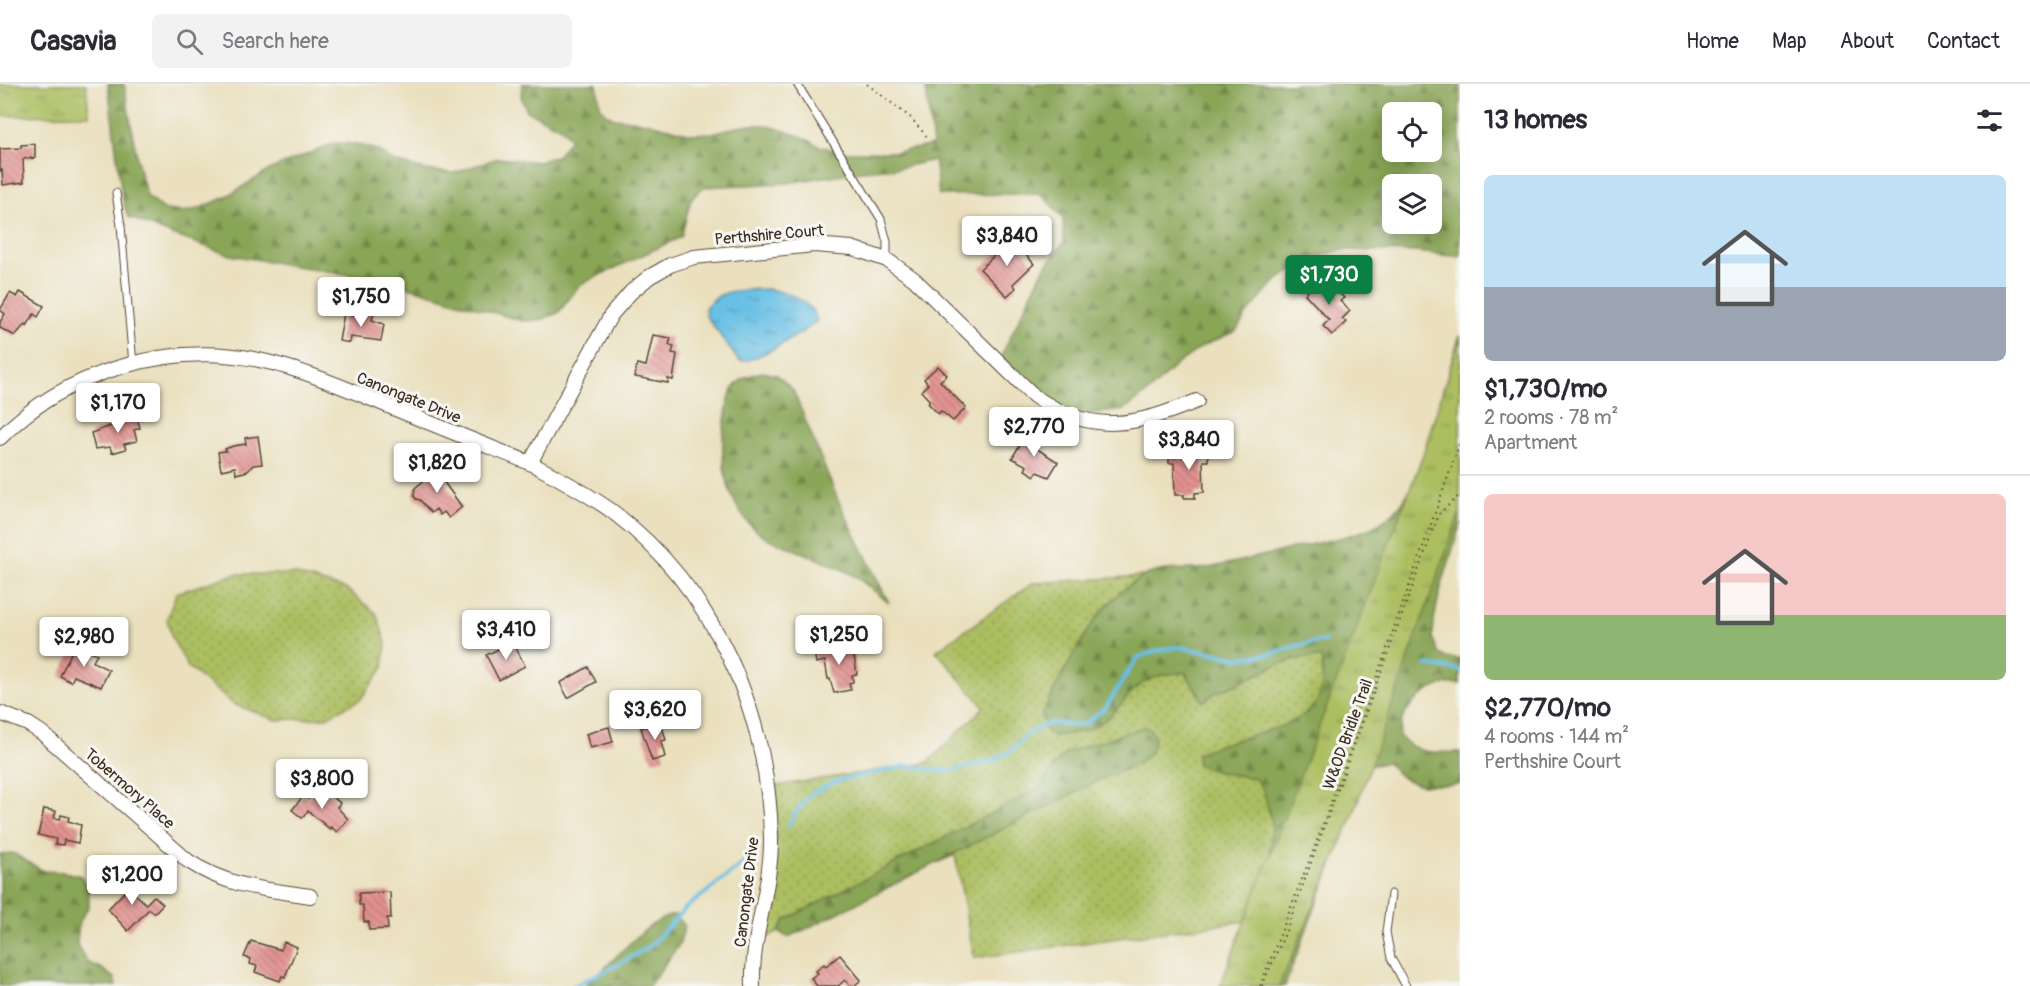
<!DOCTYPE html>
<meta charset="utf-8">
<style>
body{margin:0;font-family:Pangolin,sans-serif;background:#f2f2f3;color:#2b2b33;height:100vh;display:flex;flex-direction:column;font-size:22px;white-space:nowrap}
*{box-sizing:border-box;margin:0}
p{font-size:20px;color:#7c7c81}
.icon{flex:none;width:33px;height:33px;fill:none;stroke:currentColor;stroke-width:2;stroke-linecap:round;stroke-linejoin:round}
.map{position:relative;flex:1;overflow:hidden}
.panel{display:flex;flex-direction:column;background:#fff;width:570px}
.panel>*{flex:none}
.fabs{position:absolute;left:1382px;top:18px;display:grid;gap:12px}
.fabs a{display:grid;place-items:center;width:60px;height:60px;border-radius:9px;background:#fff;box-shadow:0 3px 15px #0003;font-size:30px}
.price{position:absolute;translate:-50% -51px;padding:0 14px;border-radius:6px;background:#fff;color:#222;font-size:20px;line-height:39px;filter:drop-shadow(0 2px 3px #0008)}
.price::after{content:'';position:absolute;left:50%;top:36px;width:18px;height:14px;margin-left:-9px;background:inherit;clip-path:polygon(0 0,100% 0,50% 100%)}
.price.selected{background:#0b8043;color:#fff}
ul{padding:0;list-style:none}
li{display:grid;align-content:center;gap:12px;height:318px;padding:0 24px}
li+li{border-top:2px solid #e1e1e2}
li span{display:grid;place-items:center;height:186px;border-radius:9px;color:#555}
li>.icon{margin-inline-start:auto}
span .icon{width:108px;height:108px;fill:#fffc;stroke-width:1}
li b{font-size:26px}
h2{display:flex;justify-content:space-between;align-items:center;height:72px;padding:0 24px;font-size:26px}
header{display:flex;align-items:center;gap:36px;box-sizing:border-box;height:84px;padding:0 30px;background:#fff;border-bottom:2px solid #e1e1e2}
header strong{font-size:28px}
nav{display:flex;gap:33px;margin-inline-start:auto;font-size:21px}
.search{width:420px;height:54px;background:#f2f2f3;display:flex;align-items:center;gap:15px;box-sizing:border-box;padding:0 21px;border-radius:9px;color:#7c7c81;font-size:22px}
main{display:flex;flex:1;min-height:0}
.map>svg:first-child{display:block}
</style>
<header>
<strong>Casavia</strong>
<div class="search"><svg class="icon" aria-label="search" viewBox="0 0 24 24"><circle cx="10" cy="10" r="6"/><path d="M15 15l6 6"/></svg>Search here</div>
<nav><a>Home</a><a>Map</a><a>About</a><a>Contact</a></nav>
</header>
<main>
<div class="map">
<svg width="1460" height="902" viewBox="0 0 1460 902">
<defs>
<pattern id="grass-dots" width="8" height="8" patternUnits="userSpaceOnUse" patternTransform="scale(1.5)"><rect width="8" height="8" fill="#acbe61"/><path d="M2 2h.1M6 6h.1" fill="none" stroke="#8d9b4f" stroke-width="1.8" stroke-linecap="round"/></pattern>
<pattern id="forest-firs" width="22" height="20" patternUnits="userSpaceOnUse" patternTransform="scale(1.5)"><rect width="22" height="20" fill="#89a557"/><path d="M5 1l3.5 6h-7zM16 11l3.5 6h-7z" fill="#718747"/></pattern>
<pattern id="park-tufts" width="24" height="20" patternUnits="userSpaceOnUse" patternTransform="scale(1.5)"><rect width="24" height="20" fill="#acbe61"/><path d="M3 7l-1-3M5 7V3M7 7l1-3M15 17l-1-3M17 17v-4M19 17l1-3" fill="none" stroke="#8d9b4f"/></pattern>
<pattern id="water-ripples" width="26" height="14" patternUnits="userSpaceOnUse" patternTransform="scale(1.5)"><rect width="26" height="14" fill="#67c0e5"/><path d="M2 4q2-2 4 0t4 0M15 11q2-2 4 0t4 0" fill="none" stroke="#569cb9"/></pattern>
<pattern id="building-back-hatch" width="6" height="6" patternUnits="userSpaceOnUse" patternTransform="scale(1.5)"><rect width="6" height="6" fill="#e29290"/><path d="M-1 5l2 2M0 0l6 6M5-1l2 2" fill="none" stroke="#b87775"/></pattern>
</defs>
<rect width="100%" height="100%" fill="#f6f6f2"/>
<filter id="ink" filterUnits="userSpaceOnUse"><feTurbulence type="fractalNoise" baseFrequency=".0167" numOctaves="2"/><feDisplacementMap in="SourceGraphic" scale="12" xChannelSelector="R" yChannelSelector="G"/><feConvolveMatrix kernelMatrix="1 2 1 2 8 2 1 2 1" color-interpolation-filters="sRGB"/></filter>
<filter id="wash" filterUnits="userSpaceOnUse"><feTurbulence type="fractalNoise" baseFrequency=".008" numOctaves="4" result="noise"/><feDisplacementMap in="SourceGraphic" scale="24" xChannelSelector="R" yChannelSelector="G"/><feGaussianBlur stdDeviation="1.35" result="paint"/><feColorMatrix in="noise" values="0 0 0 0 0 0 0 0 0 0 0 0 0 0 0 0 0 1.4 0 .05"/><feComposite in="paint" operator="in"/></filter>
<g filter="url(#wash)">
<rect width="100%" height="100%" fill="#eae0be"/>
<g fill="url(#grass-dots)" stroke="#747440" stroke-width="1.5">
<polygon points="235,490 294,490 346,505 376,529 386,559 383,584 360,616 324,634 276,636 233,620 188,583 172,554 167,535 176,509"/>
<path d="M1144,492L1368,513L1245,837L974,874L955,771L766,854C775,803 777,754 776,702L927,679L984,623L936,567L1033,499Z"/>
</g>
<g fill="url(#forest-firs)" stroke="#62683a" stroke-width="1.5" fill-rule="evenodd">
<path d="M108,0H124L139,85L147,112L157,121L166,126L183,128L198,125L226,113L271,85L335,59L357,60L377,66L395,78L425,86L454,89L498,74L539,78L558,71L570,55L563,45L527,27L521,13L522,0H597L600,22L606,30L615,34L646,38L691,50L712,49L745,41H767L805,54L819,62L843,68H897L933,61L925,0H1460V173L1417,168L1342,166L1308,175L1274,199L1246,231L1236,247L1203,262L1176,281L1150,307L1124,326L1071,332L998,278L1043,186L1064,158L1063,134L1041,110L939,111L934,76L899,84L861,87L788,99L704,103L691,115L681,153L581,200L558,229L540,236L522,237L392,198L230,171L170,150L128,133L122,113ZM1392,28H1431V68H1392ZM1392,100H1431V140H1392Z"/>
<path d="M1460,251V441L1439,511L1434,536L1433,553L1438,568L1446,574L1460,575V600C1437,597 1414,613 1403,633C1401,638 1400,646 1399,652C1420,672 1433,668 1460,668V700C1430,702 1406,706 1388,678L1370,682C1344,756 1312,828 1285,902H1220L1270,772L1272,739L1263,705L1254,694L1217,688L1197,680V670C1230,651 1305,649 1320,611C1324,600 1322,586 1322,574H1302L1279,580L1229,604L1218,607L1203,618L1186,589C1122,588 1132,629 1086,646C1076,650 1064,650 1054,652L1045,646L1042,629C1070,580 1092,520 1144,492C1164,482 1186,487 1207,484C1241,478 1275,468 1309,461C1337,454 1372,450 1393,429C1415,409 1424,366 1433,338C1442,309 1451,280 1460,251Z"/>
<path d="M762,288L777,291L793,306L838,416L889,519C876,509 863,496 849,489C830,479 809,472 789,463C781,460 771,457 764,452C727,428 718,378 725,337C729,308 731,295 762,288Z"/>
<path d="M1143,643L1150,645L1155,655L1150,669L1136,681L1106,693L800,848L787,853L779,848L785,836L1040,704C1048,690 1055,678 1068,668Z"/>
<polygon points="13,769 43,787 64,788 81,792 89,807 89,822 79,838 77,860 87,878 102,885 114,894 116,902 0,902 0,770"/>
<path d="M675,831L685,842L679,861L649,902H585C610,883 646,834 675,831Z"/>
</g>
<g fill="url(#park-tufts)" stroke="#747440" stroke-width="1.5">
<polygon points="0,0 86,0 89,31 0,32"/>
<polygon points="1460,251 1460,428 1352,734 1279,902 1220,902 1424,368"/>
</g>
<path fill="url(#water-ripples)" stroke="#517582" stroke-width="1.5" d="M767,205C786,208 812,216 817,237C804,248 754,279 739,277L706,232L705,224C718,204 745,206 767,205Z"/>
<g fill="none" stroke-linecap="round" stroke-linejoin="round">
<g stroke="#67c0e5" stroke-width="4">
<polyline points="1426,581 1460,586"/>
<polyline points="789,742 795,729 812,709 837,697 907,682 947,688 994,676 1013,665 1029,649 1049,639 1073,641 1086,639 1106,623 1137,574 1155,567 1179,563 1239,574 1270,570 1296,562 1325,557"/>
<polyline points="574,902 617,881 650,862 686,824 749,775"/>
</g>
</g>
<g id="blocks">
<g fill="url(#building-back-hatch)">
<polygon points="35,60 35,74 23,75 24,98 3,101 2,86 0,87 0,65 21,64 21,61"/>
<polygon points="1015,158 1034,180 1013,200 1016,204 1007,212 980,185 997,169 995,166 1001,160 1007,166"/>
<polygon points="1318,198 1329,207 1333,203 1344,214 1340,217 1350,227 1342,235 1346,238 1332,251 1323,242 1329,236 1305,210"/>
<polygon points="20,208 44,222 38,233 34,230 27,242 25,240 15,252 0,244 0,238 5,230 0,226 10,209 17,213"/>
<polygon points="363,226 374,229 372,236 384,240 381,257 351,253 350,259 339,257 344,229 362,233"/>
<polygon points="653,251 671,254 669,261 674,262 672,269 677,270 673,296 668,295 668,299 635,293 637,280 646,282"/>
<polygon points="938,282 947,291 940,297 966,324 953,337 941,327 938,330 928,319 930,317 921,307 928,300 924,295"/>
<polygon points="135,326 140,344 134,346 137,357 124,360 126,365 112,369 110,363 95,365 91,349 125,337 123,329"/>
<polygon points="1027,349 1038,356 1034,363 1058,378 1049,393 1037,388 1035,392 1025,386 1027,382 1012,374"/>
<polygon points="258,352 262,380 253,381 248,387 236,390 235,383 221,386 218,368 226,367 225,365 233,362 246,360 245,354"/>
<polygon points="1208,365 1208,377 1203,377 1204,408 1195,409 1195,414 1184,414 1184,411 1175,411 1174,379 1169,379 1169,366"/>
<polygon points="442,382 450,391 443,397 462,423 449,434 444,428 440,431 436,425 431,429 420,416 416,415 414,412 415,404"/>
<polygon points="513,558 525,582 499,596 486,571"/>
<polygon points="850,561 857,566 854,572 857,590 852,591 853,598 849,599 851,606 834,609 830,595 828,595 825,577 816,579 814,567"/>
<polygon points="74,563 83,567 85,564 97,570 93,578 109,586 101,603 74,592 71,598 60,592"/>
<polygon points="588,583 596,598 568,614 560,599"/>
<polygon points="661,639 666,656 661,657 665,673 652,677 641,644"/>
<polygon points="609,643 613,658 590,664 586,650"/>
<polygon points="315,707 319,710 320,708 326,712 329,710 340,719 337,723 348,735 337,748 331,743 330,745 308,727 302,734 292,726 304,711 308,715"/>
<polygon points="44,725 56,727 54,734 60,735 61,731 69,733 68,737 81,741 78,759 64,756 63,761 55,760 56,755 38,751"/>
<polygon points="131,790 139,798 131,806 146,820 154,812 163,820 154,829 149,825 128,847 108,825 128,804 123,799"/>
<polygon points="390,808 391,834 387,834 388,845 369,846 369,838 364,838 363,821 359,821 359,809"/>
<polygon points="251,857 281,866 284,858 297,863 285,893 282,892 280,897 255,888 257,882 250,880 251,875 244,873"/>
<polygon points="840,871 861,896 854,902 850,902 845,896 838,902 817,902 811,894 818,889 816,887 824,880 826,882"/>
</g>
</g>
</g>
<g filter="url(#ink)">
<use href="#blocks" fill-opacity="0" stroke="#554536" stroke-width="1.5"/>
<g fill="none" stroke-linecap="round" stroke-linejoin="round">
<defs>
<g id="service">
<polyline points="797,0 881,135 887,158 887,176"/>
<polyline points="116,109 121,142 133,280"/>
<polyline points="1391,810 1386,848 1391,874 1406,902"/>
</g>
<g id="minor">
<path d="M0,354C64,288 169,257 259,276C301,285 340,302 379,318C429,339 480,359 530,379C559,394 587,409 613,428C714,505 768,627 771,753C772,803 751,852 753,902"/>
<path d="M530,379L611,231L631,208L649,193L670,181L694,173L814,161L852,164L887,176L914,195L1034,312C1092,353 1137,341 1197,317"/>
<path d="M0,629L28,640L42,649L188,777C228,803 264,805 310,812"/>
</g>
</defs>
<use href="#service" stroke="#554536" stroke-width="9"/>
<use href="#minor" stroke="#554536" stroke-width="16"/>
<g stroke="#554536" stroke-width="2" stroke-dasharray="1.5 4.5" stroke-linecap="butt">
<polyline points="867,0 911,34 928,54"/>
<polyline points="1260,902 1315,762 1357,648 1460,359"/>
<polyline points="1262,902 1286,847 1439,430 1460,411"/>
</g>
<use href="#service" stroke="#fff" stroke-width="7"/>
<use href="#minor" stroke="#fff" stroke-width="14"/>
</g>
</g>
<g text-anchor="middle" stroke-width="6" stroke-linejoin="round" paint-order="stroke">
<g font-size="16" fill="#3b2a1e" stroke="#f6f6f2">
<text transform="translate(769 150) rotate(-5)" y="6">Perthshire Court</text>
<text transform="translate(409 313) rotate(22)" y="6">Canongate Drive</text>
<text transform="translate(1347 650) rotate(-70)" y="6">W&amp;OD Bridle Trail</text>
<text transform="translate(130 704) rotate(41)" y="6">Tobermory Place</text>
<text transform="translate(746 808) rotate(-83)" y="6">Canongate Drive</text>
</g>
</g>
</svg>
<div class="fabs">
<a><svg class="icon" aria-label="locate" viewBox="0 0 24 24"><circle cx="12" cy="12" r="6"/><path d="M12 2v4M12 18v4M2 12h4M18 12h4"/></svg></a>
<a><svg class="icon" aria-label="layers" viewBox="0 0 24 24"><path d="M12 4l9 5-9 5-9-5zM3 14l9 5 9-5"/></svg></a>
</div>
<b class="price" style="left:1007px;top:183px">$3,840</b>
<b class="price selected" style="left:1329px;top:222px">$1,730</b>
<b class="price" style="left:361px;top:244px">$1,750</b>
<b class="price" style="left:118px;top:350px">$1,170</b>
<b class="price" style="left:1034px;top:374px">$2,770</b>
<b class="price" style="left:1189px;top:387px">$3,840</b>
<b class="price" style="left:437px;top:410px">$1,820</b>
<b class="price" style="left:506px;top:577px">$3,410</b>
<b class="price" style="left:839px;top:582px">$1,250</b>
<b class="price" style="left:84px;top:584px">$2,980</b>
<b class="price" style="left:655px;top:657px">$3,620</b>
<b class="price" style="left:322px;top:726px">$3,800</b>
<b class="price" style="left:132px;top:822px">$1,200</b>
</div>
<section class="panel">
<h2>13 homes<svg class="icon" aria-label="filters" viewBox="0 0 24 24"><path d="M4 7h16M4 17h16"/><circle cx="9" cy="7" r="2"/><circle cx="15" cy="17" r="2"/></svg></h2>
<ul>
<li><span style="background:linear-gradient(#bfe0f5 60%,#9aa5b1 0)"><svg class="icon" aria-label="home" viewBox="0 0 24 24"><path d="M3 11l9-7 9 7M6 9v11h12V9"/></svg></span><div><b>$1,730/mo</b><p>2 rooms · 78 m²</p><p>Apartment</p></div></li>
<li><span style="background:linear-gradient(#f6c9c9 65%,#8fb573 0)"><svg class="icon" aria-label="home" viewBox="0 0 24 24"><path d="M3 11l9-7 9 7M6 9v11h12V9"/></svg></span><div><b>$2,770/mo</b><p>4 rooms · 144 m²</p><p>Perthshire Court</p></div></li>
</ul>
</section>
</main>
